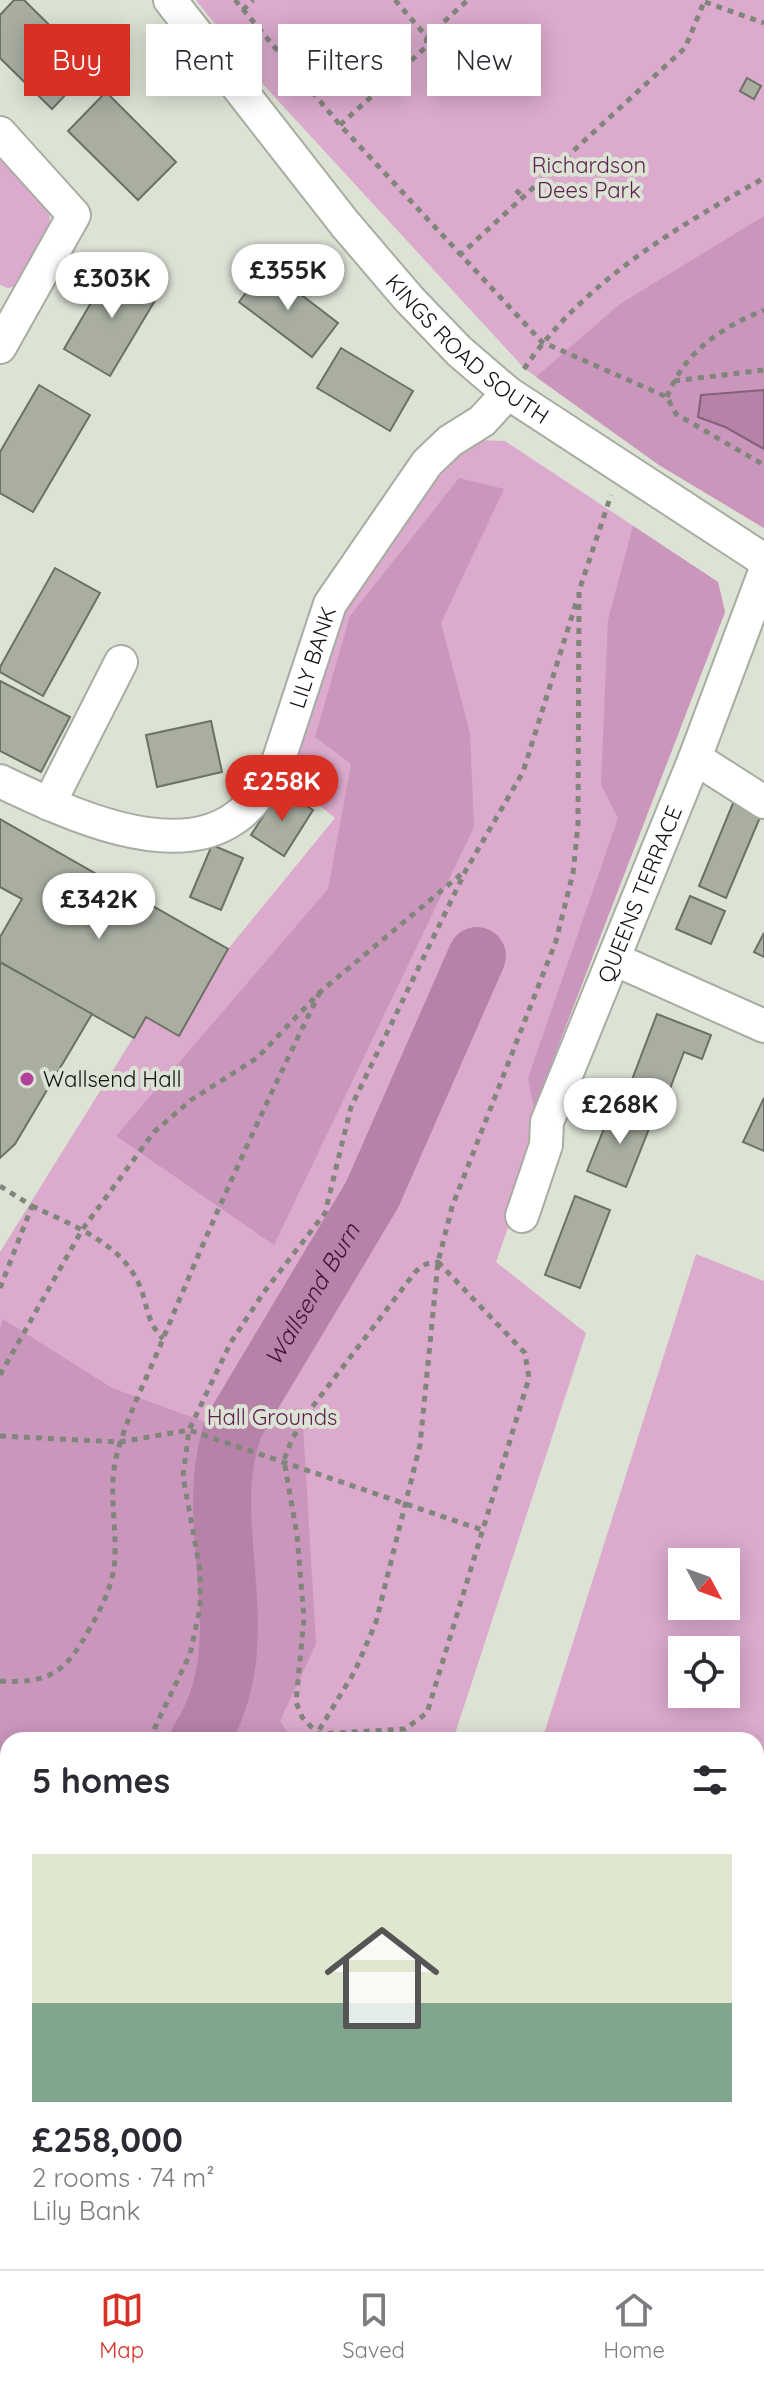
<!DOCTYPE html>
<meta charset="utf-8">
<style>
body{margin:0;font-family:Quicksand,sans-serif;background:#f7f7f7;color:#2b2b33;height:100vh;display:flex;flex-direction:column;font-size:30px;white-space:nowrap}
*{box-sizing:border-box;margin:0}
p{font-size:26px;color:#7c7c81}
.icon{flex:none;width:44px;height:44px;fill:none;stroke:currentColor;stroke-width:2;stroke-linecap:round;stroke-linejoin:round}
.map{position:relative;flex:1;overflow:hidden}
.side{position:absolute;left:0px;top:1732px;width:764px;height:538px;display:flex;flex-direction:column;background:#fff;border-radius:24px 24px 0 0;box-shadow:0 4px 20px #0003}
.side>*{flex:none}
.top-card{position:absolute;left:24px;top:24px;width:716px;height:72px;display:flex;gap:16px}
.needle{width:52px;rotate:131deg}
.fabs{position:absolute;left:668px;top:1548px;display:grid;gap:16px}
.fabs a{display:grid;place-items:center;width:72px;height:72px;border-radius:0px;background:#fff;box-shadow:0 4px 20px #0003;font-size:40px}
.price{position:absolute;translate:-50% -68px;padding:0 18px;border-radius:28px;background:#fff;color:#222;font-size:26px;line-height:52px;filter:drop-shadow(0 2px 4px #0008)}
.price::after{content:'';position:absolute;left:50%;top:48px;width:24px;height:18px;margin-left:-12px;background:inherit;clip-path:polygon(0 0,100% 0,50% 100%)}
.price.active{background:#d93025;color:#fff}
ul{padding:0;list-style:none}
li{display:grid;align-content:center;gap:16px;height:424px;padding:0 32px}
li+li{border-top:2px solid #e1e1e2}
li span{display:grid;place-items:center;height:248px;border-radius:0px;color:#555}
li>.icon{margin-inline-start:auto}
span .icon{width:144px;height:144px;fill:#fffc;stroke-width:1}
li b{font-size:34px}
h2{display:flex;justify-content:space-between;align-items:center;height:96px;padding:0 32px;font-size:34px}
.pill{padding:0 28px;border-radius:0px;background:#fff;box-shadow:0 4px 20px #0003;font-size:28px;line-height:72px}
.pill.active{background:#d93025;color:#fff}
.menu{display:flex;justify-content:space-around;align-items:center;height:112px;border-top:2px solid #e1e1e2;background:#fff;font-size:22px;color:#7c7c81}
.menu a{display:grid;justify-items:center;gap:4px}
.menu .active{color:#d93025}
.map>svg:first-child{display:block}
</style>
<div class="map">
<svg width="764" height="2269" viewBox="0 0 764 2269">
<rect width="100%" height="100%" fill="#dce2d4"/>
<g fill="#dbaacc" fill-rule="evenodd">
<polygon points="196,0 764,0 764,528 659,465 524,368 260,81"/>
<path d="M0,153L49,212C54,237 35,265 22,285L8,288L0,285Z"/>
<polygon points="477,440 505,441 718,582 725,612 534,1109 536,1147 496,1262 586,1333 453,1740 8,1740 8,2053 0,2056 0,1252 146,1017 179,1035 228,949 335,818 290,781 339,617 438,469"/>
<path d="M696,1254L764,1281V2269H90L96,2262H756V1740H542ZM682,1562H726V1606H682ZM682,1650H726V1694H682Z"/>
</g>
<g fill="#cb96bc">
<polygon points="764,216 764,390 718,392 698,417 725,427 764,449 764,528 659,465 536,377 620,304"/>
<polygon points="459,478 504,489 441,623 470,733 474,827 274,1245 116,1136 328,889 351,764 315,737 350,616"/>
<polygon points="633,526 718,582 725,612 534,1109 528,1078 618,818 601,785 608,620"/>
<polygon points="3,1319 112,1388 205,1422 302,1408 316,1644 280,1721 292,1740 8,1740 8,2045 0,2044 0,1327"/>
</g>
<polygon fill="#b682a7" stroke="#846179" stroke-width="2" points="764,390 764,449 725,427 698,417 701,395"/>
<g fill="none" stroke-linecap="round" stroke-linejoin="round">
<g stroke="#b682a7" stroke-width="58">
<path id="s1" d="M199,1740C264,1639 197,1528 234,1426L372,1195L477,956"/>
<polyline points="0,1837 8,1836"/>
</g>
</g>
<g fill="#a9aea1" stroke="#6c7165" stroke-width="2">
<polygon points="14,0 24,0 92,67 52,109 0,58 0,15"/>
<polygon points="747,78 761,86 754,99 740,91"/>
<polygon points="106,92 176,162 138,200 68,131"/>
<polygon points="113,265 160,292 110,376 64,349"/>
<polygon points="265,267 338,323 312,357 239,302"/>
<polygon points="341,348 413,391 390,431 317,388"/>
<polygon points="39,385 90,415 33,512 0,493 0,452"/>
<polygon points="55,568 100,593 43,696 0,672 0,667"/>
<polygon points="0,681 70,717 41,772 0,751"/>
<polygon points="211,721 222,772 157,787 146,735"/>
<polygon points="281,789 313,810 284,856 251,835"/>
<polygon points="733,803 761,815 726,898 699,886"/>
<polygon points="0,819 228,949 179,1036 146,1017 134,1038 0,962 0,937 22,899 0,887"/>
<polygon points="212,845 243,858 221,910 190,897"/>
<polygon points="690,896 725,911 711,944 676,929"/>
<polygon points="764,933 764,957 754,952"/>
<polygon points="0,962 92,1014 15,1144 0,1158"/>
<polygon points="657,1014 711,1035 702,1059 684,1052 666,1099 630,1085"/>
<polygon points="764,1098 764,1151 743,1142"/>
<polygon points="613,1106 652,1121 626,1187 587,1171"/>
<polygon points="575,1196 610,1210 580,1288 545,1275"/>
</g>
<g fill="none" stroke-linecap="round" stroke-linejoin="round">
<defs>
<g id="minor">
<path id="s2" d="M170,0L345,224L409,299L459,351L508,393L764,560"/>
<polyline points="0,133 74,215 0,347"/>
<polyline points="695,758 764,802"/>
<path id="s3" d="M0,781C61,810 171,864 235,818C254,805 266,784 277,765L330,604L427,463L450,441L482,421L508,393"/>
<polyline points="49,804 121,662"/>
<polyline points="614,959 764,1026"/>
<path id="s4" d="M522,1216L546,1145L547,1122L695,758L764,574"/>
</g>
</defs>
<use href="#minor" stroke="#a8ada1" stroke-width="36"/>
<g stroke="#81867c" stroke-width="5" stroke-dasharray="6 6" stroke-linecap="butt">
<polyline points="235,0 340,125 542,342 667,397 676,414 764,465"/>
<polyline points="395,0 427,37 468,0"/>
<polyline points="705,2 764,23"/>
<polyline points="243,10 253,0"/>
<polyline points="340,125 426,47 427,37"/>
<polyline points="516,190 523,197"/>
<polyline points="459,256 685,48 704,2"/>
<path d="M524,369C583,282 674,229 764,178"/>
<polyline points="674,381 764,370"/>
<path d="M667,397C684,352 722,327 764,310"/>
<polyline points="0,1186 32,1206 0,1288"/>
<path d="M32,1206C70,1224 119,1242 138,1282C149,1305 144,1318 163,1339"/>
<polygon points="438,1262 525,1353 529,1378 427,1713 405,1729 318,1734 302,1717 296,1702 304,1618 297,1535 284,1460 292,1439 310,1410 416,1271 426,1264"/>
<polyline points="0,1375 82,1230 154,1132 191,1100 257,1058 320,992 465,871"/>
<polyline points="0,1436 120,1442 189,1430 482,1530"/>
<path d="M0,1681C50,1684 66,1672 90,1628C103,1606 115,1580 115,1554C116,1511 106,1484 121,1440C133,1404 151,1369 165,1334C213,1218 265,1104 320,992"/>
<polyline points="149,1740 190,1654 200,1608 200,1570 183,1476 189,1430 231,1342 264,1292 325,1213 351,1107 466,870 523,772 577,600"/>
<polyline points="313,1740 355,1671 376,1622 420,1445 438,1262 452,1207 556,941 573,873 578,825 579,591 611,495"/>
<polyline points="0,1798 8,1798"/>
<polyline points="0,1916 8,1914"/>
</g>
<use href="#minor" stroke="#fff" stroke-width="32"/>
</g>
<circle fill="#b3409b" stroke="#dce2d4" stroke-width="3" cx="27" cy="1079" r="8"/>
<g text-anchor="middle" stroke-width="8" stroke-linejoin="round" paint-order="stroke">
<g font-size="22" fill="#5d1f50" stroke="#dce2d4">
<text x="589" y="173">Richardson<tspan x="589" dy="25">Dees Park</tspan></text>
<text x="272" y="1425">Hall Grounds</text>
</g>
<g font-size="22" fill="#11130f" stroke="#dce2d4">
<text dy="8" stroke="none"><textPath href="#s2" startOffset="460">KINGS ROAD SOUTH</textPath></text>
<text dy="8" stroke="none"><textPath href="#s3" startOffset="430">LILY BANK</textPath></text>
<text dy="8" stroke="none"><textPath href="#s4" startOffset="344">QUEENS TERRACE</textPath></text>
</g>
<g font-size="22" fill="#11130f" stroke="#dce2d4" text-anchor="start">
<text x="43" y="1087">Wallsend Hall</text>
</g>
<g font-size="24" font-style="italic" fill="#4a0b3e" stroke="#dce2d4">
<text dy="8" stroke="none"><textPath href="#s1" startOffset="474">Wallsend Burn</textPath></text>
</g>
</g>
</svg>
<div class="fabs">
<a><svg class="needle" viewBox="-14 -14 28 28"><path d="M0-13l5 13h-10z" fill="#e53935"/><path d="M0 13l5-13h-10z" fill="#7c7c81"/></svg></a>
<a><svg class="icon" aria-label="locate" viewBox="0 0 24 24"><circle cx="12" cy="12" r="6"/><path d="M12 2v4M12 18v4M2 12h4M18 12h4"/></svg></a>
</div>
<b class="price" style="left:288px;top:312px">£355K</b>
<b class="price" style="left:112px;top:320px">£303K</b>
<b class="price active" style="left:282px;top:823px">£258K</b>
<b class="price" style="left:99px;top:941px">£342K</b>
<b class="price" style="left:620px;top:1146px">£268K</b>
<div class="top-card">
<a class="pill active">Buy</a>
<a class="pill">Rent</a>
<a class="pill">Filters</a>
<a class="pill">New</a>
</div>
<section class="side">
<h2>5 homes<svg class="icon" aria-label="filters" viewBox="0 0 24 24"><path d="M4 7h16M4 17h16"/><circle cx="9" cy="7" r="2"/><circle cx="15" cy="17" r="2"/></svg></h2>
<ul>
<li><span style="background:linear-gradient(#dfe7d0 60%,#7fa58c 0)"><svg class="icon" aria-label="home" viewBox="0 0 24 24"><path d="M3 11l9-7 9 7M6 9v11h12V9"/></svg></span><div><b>£258,000</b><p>2 rooms · 74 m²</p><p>Lily Bank</p></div></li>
</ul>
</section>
</div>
<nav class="menu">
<a class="active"><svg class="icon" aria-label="map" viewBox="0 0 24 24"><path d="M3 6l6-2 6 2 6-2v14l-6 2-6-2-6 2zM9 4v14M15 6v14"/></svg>Map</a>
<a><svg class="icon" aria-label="saved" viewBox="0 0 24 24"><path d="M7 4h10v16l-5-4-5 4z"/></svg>Saved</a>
<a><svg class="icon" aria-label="home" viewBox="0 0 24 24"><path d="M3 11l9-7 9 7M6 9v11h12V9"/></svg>Home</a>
</nav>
